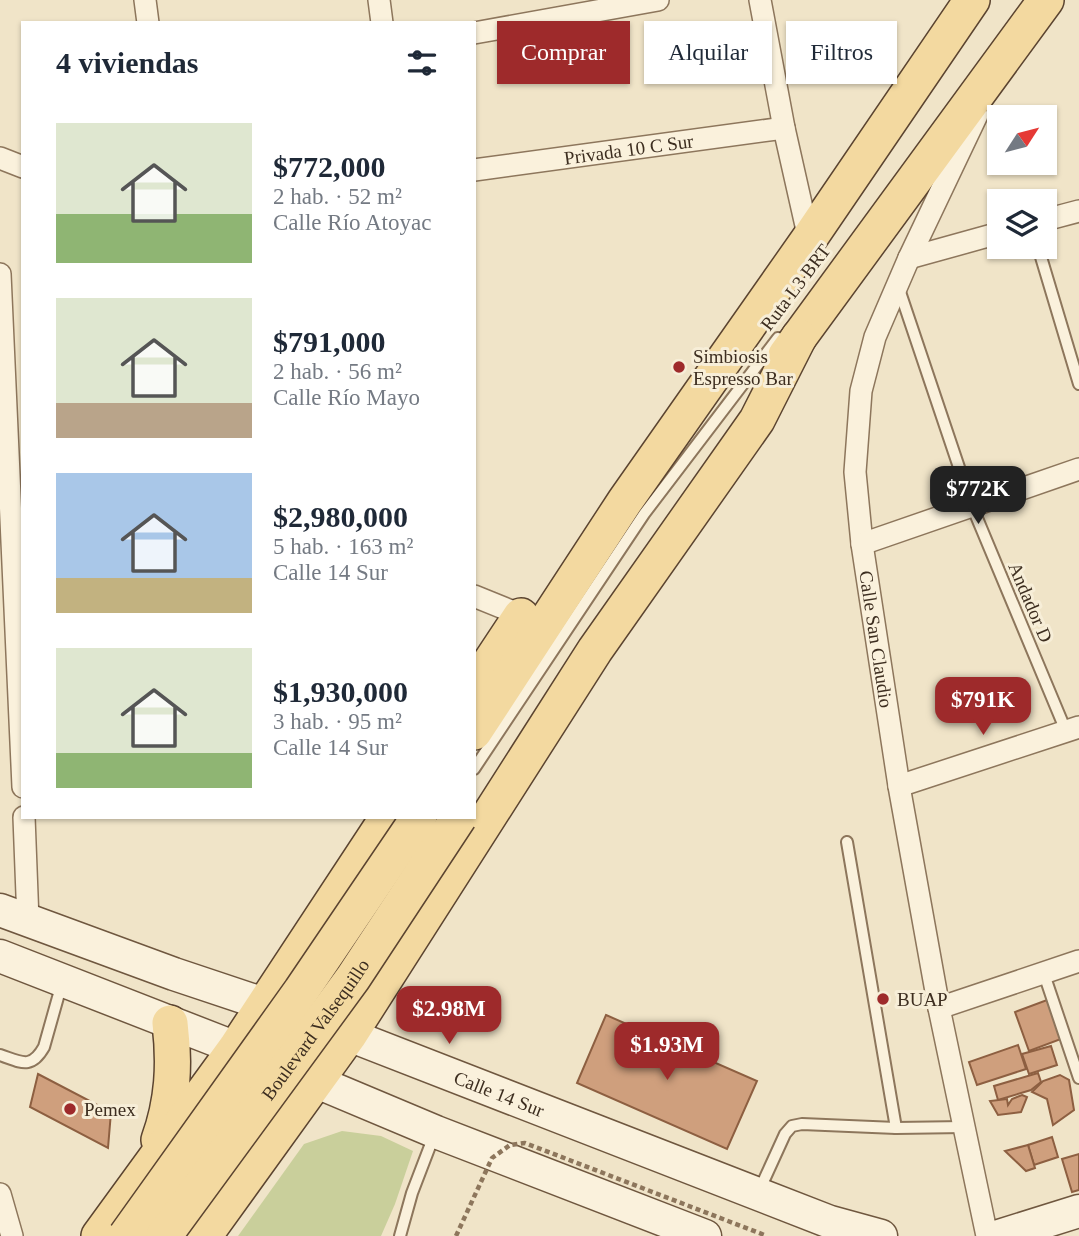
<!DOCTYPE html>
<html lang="es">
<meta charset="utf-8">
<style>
body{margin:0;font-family:Georgia,serif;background:#f6f6f7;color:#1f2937;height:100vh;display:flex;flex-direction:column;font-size:26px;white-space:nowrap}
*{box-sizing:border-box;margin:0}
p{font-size:23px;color:#747a83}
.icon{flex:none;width:38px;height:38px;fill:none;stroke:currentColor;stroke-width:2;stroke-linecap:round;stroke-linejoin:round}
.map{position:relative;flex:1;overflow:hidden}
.drawer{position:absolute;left:21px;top:21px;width:455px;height:798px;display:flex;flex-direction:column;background:#fff;border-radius:0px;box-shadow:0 2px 5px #0004}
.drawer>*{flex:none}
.banner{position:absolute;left:497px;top:21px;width:476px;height:63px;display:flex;gap:14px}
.needle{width:46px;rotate:54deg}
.tools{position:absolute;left:987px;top:105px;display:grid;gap:14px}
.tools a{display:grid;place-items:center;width:70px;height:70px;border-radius:0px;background:#fff;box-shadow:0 2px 5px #0004;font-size:35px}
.price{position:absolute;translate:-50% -60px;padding:0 16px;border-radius:14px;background:#9e2a2b;color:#fff;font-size:23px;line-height:46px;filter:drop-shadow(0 2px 4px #0008)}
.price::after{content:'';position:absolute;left:50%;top:42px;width:21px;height:16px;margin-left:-10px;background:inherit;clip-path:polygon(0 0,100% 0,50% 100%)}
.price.current{background:#222;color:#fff}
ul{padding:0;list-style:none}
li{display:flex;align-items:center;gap:21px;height:175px;padding:0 35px}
li span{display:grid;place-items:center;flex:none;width:196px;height:140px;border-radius:0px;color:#555}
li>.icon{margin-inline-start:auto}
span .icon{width:84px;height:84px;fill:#fffc;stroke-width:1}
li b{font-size:30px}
h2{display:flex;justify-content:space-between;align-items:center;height:84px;padding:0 35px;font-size:30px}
.tag{padding:0 24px;border-radius:0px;background:#fff;box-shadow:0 2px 5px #0004;font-size:24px;line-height:63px}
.tag.current{background:#9e2a2b;color:#fff}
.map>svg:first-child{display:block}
</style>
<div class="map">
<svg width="1079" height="1236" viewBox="0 0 1079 1236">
<rect width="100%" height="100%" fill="#f0e4c8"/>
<polygon fill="#c9cf9b" points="342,1131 381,1136 413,1151 395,1204 381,1236 238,1236 304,1144"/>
<g fill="#cf9f7d" stroke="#8d5f41" stroke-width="2">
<polygon points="1047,1000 1061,1039 1029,1051 1015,1012"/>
<polygon points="606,1015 757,1081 727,1149 577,1083"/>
<polygon points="1018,1045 1026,1069 977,1085 969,1062"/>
<polygon points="1051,1046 1057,1065 1029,1074 1022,1054"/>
<polygon points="1038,1073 1041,1082 1031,1090 998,1100 994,1086"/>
<polygon points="38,1074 111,1112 108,1148 30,1107"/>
<polygon points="1060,1075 1069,1080 1074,1110 1053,1125 1047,1099 1032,1092 1043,1081"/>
<polygon points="1022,1095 1027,1097 1021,1112 998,1115 990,1101 1007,1099 1008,1105 1012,1099"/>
<polygon points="1052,1137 1058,1157 1034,1165 1028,1145"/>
<polygon points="1028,1145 1035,1168 1026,1171 1005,1151"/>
<polygon points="1079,1154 1079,1190 1072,1192 1062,1159"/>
</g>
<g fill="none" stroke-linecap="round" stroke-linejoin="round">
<defs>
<g id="service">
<polyline points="1038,247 1079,384"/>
<polyline points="899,289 972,506 1066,731"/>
<polyline points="474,769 644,514 778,338"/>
<polyline points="847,842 896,1128"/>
<polyline points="1044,974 1079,1078"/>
<path d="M0,1055C21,1062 31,1070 44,1047L62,983"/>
<polyline points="759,1191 785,1134 792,1126 802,1124 896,1128 964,1127"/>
<polyline points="400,1236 412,1193 435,1133"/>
</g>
<g id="minor">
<polyline points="145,0 148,23"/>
<polyline points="379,0 382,23"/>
<polyline points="760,0 784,128 809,239"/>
<polyline points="474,33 658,0"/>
<path id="s1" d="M977,115L909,258L875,337L861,391L855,472L862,544L899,786L939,1008L987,1236"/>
<polyline points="0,158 23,167"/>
<path id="s2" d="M474,170L784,128"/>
<polyline points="1045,220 1079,211"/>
<polyline points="909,258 999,233"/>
<polyline points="0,274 23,787"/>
<polyline points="862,544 1079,469"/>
<polyline points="474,596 521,615"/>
<polyline points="899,786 1079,727"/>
<polyline points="24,817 28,921"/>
<polyline points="939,1008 1079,961"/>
<polyline points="0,1194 12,1236"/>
</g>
<g id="secondary">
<path id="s3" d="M0,910L174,974L300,1016L830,1222L881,1236"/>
<polyline points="0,956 236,1048 436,1132 705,1236"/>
<polyline points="999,1236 1079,1211"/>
</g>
<g id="primary">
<polyline points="786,355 1046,0"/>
<polyline points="474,687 521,616"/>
<polyline points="474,732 625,501 809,239 972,0"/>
<path d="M159,1140C173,1101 175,1064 170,1023"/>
<polyline points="99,1236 236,1048 388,817"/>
<polyline points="204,1236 349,1035 595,650 757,420 799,337"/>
</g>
</defs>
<use href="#service" stroke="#8d765c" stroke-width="14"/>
<use href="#minor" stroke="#8d765c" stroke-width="24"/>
<use href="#secondary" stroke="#6f573f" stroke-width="35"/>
<use href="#primary" stroke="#5b4430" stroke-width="38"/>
<use href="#service" stroke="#faf1dc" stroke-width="10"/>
<use href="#minor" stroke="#faf1dc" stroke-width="21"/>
<use href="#secondary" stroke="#faf1dc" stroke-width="32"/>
<use href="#primary" stroke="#f3d9a0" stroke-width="35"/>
<defs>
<g id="primary-bridge">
<polyline points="126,1236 301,991 419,817"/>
<path id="s4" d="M164,1236L353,978L459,817"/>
</g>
</defs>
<use href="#primary-bridge" stroke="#5b4430" stroke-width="38" stroke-linecap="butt"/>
<polyline stroke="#8d765c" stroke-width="4.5" stroke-dasharray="5 3.5" stroke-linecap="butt" points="456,1236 492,1158 510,1145 525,1143 767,1236"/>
<use href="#primary-bridge" stroke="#f3d9a0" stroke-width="35"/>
</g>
<g fill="#9e2a2b" stroke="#f7eed8" stroke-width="2.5">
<circle cx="679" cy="367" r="7"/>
<circle cx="883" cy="999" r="7"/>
<circle cx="70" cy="1109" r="7"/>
</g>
<g text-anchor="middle" stroke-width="6" stroke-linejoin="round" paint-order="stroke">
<g font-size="19" fill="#3d2e20" stroke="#f7eed8">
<text dy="7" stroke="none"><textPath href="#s2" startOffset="156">Privada 10 C Sur</textPath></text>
<text transform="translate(795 287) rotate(-53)" y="7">Ruta L3 BRT</text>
<text transform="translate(1031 602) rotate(67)" y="7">Andador D</text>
<text dy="7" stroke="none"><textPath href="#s1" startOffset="550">Calle San Claudio</textPath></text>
<text dy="7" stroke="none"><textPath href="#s4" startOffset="256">Boulevard Valsequillo</textPath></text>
<text dy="7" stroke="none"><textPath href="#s3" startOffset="532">Calle 14 Sur</textPath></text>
</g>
<g font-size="19" fill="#3d2e20" stroke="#f7eed8" text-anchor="start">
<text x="693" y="363">Simbiosis<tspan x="693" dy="22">Espresso Bar</tspan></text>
<text x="897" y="1006">BUAP</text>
<text x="84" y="1116">Pemex</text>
</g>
</g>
</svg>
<div class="tools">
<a><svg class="needle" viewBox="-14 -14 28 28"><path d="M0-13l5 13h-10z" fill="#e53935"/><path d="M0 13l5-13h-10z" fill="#747a83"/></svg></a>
<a><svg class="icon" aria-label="layers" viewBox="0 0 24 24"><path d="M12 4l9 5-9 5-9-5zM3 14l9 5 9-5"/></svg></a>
</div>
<b class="price current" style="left:978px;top:526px">$772K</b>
<b class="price" style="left:983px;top:737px">$791K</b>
<b class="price" style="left:449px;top:1046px">$2.98M</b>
<b class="price" style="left:667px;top:1082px">$1.93M</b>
<div class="banner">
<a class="tag current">Comprar</a>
<a class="tag">Alquilar</a>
<a class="tag">Filtros</a>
</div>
<section class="drawer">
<h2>4 viviendas<svg class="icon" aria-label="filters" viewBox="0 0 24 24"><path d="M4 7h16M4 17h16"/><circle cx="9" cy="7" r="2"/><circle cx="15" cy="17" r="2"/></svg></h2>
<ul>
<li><span style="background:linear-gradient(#dfe7d0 65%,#8fb573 0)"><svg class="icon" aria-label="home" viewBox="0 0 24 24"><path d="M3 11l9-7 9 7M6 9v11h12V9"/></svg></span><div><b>$772,000</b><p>2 hab. · 52 m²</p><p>Calle Río Atoyac</p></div></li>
<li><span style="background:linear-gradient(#dfe7d0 75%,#b9a48a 0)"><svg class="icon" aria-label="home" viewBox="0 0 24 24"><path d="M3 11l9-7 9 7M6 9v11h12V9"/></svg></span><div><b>$791,000</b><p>2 hab. · 56 m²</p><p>Calle Río Mayo</p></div></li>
<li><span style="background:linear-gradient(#a9c7e8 75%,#c2b280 0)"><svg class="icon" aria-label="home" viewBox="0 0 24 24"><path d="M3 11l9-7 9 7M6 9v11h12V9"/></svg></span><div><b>$2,980,000</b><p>5 hab. · 163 m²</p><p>Calle 14 Sur</p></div></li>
<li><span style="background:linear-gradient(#dfe7d0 75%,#8fb573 0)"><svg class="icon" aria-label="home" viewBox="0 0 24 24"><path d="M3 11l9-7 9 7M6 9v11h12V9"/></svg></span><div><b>$1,930,000</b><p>3 hab. · 95 m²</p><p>Calle 14 Sur</p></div></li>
</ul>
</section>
</div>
